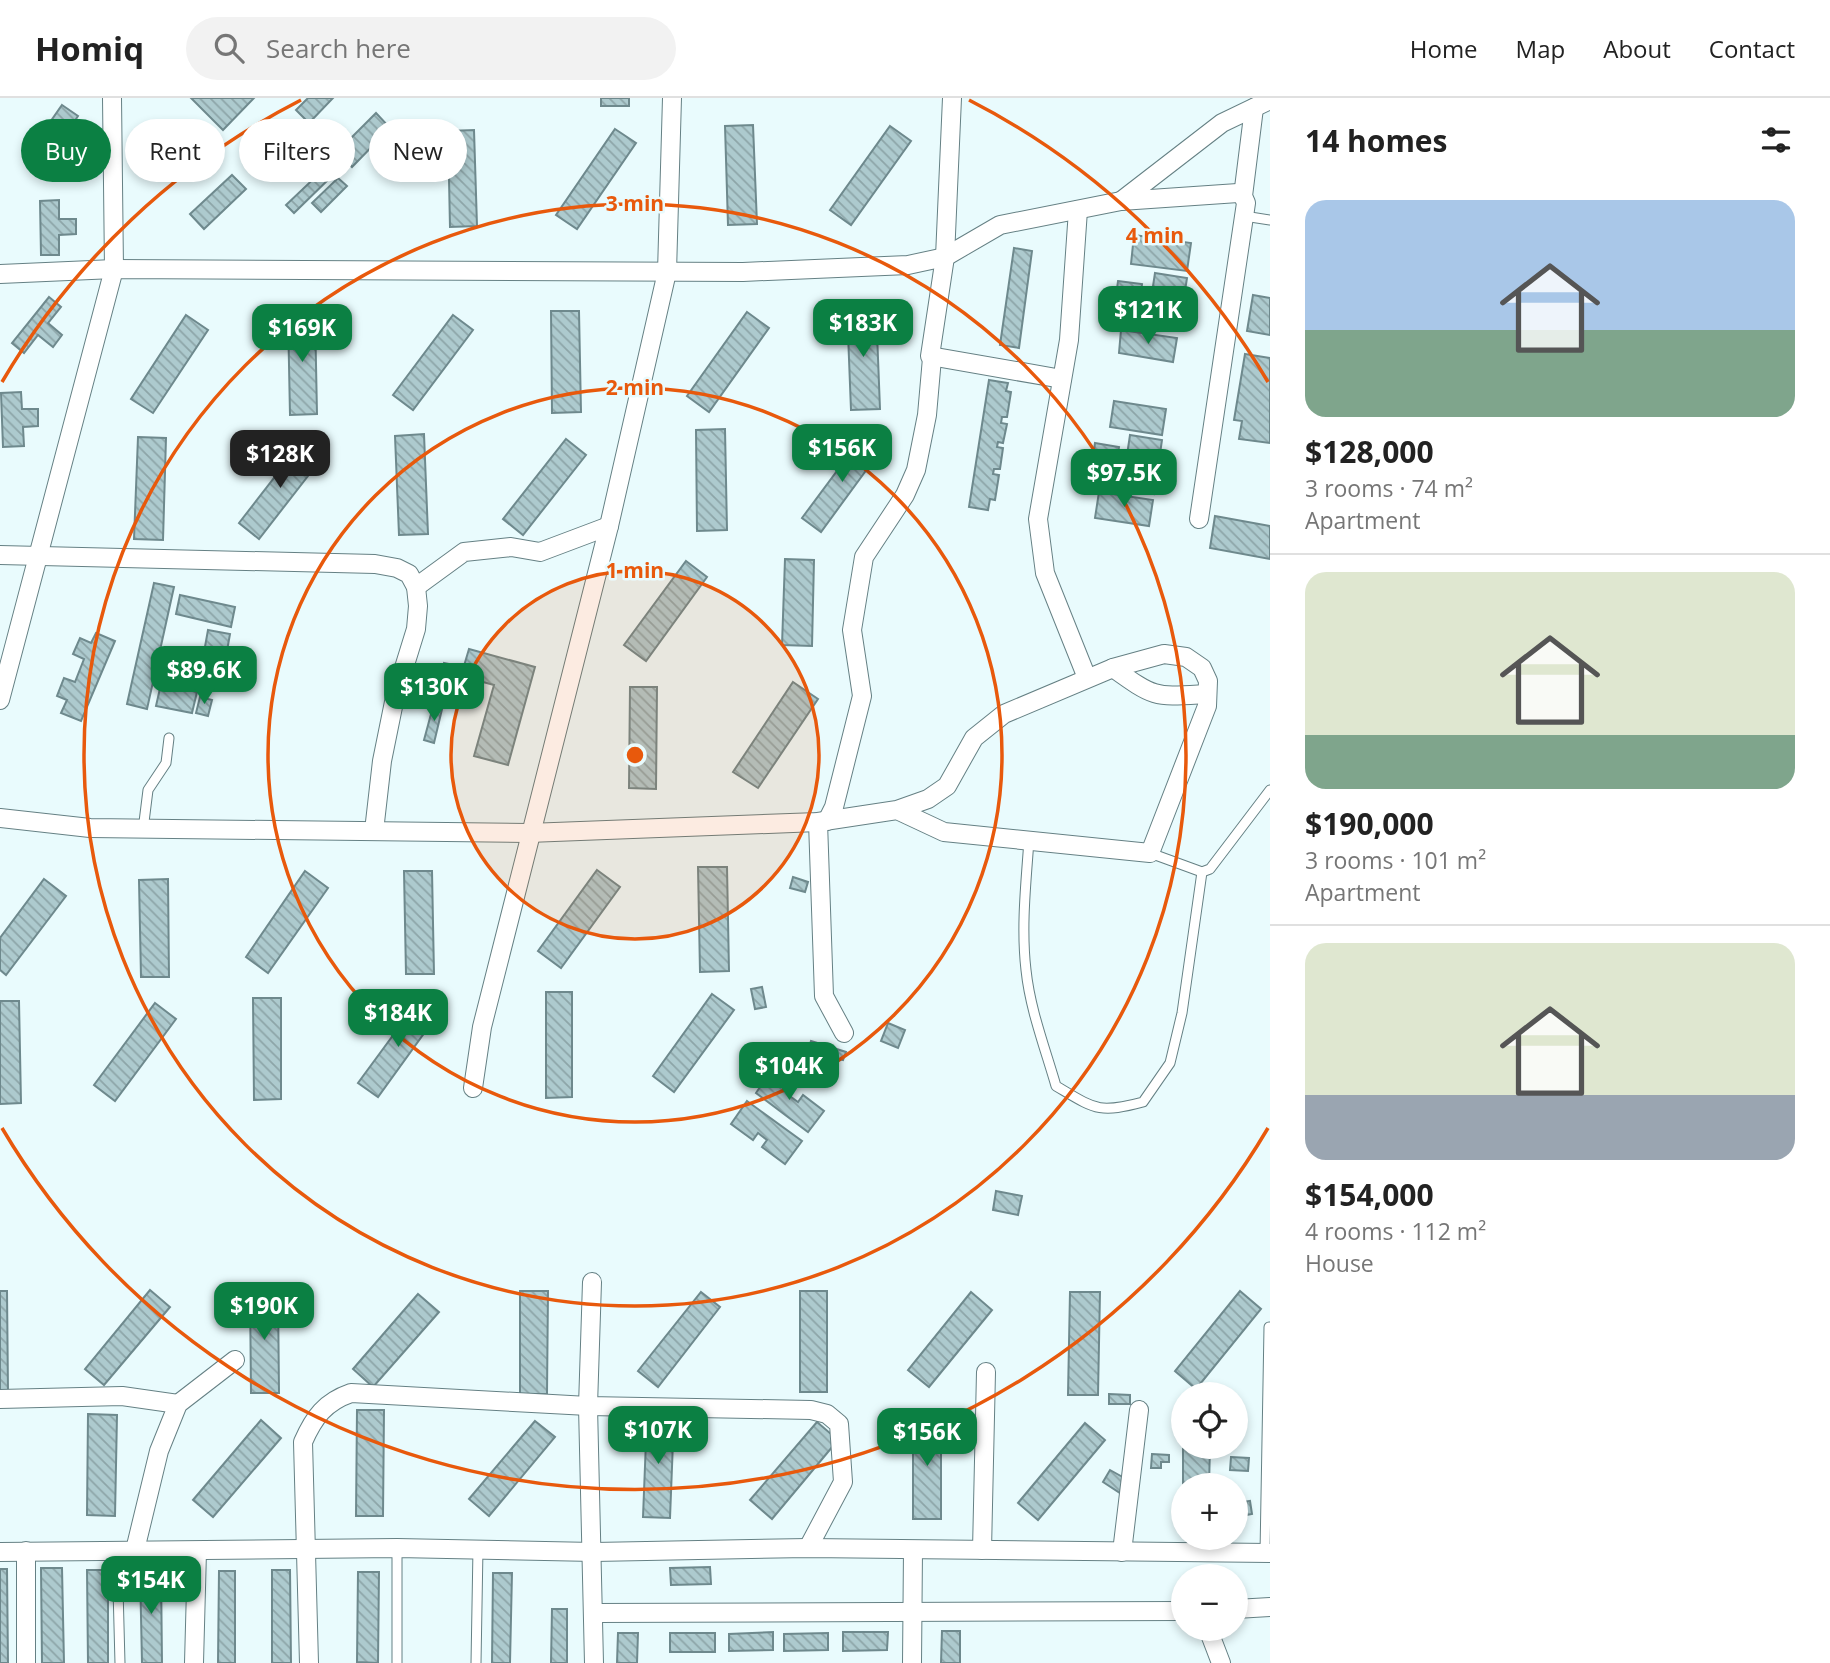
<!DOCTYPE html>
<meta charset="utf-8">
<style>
body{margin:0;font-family:"Open Sans",sans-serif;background:#f2f2f2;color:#222;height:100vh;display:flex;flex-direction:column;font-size:26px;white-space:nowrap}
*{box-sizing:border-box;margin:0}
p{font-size:23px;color:#767676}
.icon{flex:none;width:38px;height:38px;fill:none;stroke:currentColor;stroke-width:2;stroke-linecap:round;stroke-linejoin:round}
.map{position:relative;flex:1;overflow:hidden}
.details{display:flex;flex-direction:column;background:#fff;width:560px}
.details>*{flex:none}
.top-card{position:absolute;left:21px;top:21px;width:665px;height:63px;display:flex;gap:14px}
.controls{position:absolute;left:1171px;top:1284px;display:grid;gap:14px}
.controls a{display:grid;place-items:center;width:77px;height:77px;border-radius:50%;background:#fff;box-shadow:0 4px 10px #0003;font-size:35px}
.price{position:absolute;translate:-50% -60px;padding:0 16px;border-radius:14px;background:#0b8043;color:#fff;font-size:23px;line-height:46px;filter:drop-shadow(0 2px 4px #0008)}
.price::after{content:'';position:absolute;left:50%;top:42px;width:21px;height:16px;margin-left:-10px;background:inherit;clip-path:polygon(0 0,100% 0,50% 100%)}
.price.current{background:#222;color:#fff}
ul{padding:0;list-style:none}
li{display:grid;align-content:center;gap:14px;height:371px;padding:0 35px}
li+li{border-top:2px solid #e0e0e0}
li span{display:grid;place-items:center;height:217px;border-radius:21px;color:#555}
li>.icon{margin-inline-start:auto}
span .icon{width:126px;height:126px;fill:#fffc;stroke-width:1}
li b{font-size:30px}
h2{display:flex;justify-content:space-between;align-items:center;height:84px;padding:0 35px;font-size:30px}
.tag{padding:0 24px;border-radius:32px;background:#fff;box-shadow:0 4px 10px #0003;font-size:24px;line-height:63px}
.tag.current{background:#0b8043;color:#fff}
header{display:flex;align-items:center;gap:42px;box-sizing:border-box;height:98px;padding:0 35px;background:#fff;border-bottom:2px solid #e0e0e0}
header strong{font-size:33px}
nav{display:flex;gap:38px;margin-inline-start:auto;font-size:24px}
.search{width:490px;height:63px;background:#f2f2f2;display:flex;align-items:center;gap:18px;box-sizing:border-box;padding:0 24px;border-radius:38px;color:#767676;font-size:26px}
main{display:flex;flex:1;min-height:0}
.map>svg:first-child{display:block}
</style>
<header>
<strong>Homiq</strong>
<div class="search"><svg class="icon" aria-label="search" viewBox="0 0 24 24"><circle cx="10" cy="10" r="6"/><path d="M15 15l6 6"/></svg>Search here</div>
<nav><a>Home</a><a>Map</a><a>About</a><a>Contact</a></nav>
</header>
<main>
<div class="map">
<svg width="1270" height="1565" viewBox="0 0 1270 1565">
<defs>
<pattern id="building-back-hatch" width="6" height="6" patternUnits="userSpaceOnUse" patternTransform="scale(1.75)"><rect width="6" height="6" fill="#adcace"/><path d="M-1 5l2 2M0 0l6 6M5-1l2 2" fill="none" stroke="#8da5a8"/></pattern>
</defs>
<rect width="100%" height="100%" fill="#e9fbfd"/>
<g fill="url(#building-back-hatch)" stroke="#6e898d" stroke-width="2">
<polygon points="191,0 254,0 223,32"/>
<polygon points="308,0 333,0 309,25 296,12"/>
<rect x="601" y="0" width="28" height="8"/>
<polygon points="62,7 78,18 68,33 80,42 70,57 57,48 46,65 30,53"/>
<polygon points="376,15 390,30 352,69 337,54"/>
<polygon points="284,24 294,34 254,76 244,66"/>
<polygon points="753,27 757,126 728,127 725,28"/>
<polygon points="890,28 911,43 851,127 830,112"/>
<polygon points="615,31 636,45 577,131 556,117"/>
<polygon points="474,32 477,128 450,129 448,33"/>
<polygon points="326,69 334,76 294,115 286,107"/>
<polygon points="232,77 246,91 204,131 190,116"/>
<polygon points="338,80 347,88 321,114 312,105"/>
<polygon points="59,102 59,121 76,121 76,136 59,137 59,157 41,157 40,103"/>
<polygon points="1134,137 1191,145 1187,173 1131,166"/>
<polygon points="1014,150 1032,153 1019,250 1000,247"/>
<polygon points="1155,175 1187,180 1179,231 1147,228"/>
<polygon points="1118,183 1142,186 1139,210 1115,206"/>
<polygon points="1253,197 1270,200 1270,237 1247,233"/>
<polygon points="49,199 61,209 48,225 62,237 53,249 38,237 24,255 12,245"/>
<polygon points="876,209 880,311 851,312 847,210"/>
<polygon points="551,213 579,213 581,314 552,315"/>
<polygon points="747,214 769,230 709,314 687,298"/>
<polygon points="315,216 317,316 290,317 288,217"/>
<polygon points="186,217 208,232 153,315 131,301"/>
<polygon points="453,217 473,232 413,312 393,297"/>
<polygon points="1121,232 1177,240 1173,264 1119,255"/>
<polygon points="1245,256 1270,260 1270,345 1239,341 1242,323 1234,322"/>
<polygon points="989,282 1008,285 1006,293 1011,294 1007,319 1002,319 1001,325 1007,326 1003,345 998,344 997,349 1003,350 1000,371 994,371 993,376 999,377 995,402 990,401 988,412 969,409"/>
<polygon points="21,294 22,311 38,311 38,328 23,329 24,348 3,349 1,295"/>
<polygon points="1114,303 1166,311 1162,337 1110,329"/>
<polygon points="725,331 727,432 697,433 696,332"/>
<polygon points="424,336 428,436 399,437 395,338"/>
<polygon points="1130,337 1162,342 1154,396 1122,391"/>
<polygon points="863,338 881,352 821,434 802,420"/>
<polygon points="138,339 166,340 163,442 134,441"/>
<polygon points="566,341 586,357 523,437 503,421"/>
<polygon points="302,344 322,360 259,441 239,425"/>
<polygon points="1095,345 1119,349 1115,376 1091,373"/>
<polygon points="1099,394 1153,402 1149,428 1095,420"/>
<polygon points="1215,418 1270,428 1270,461 1210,450"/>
<polygon points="785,461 814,462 812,548 782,547"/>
<polygon points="686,463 707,479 646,563 624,547"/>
<polygon points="154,485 174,489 147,611 127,606"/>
<polygon points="180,497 235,509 231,529 176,516"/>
<polygon points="208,532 230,536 223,575 201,571"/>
<polygon points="96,535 115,543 81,623 61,615 67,602 57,598 64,580 75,584 84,561 73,556 80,540 91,545"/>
<polygon points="469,551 535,569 508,667 474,658 494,587 461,578"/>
<polygon points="444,565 454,567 447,594 437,591"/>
<polygon points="171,577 206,586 204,594 169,584"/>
<polygon points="793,584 818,601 758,690 733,674"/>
<polygon points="161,586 197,594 192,615 156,608"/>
<polygon points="630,589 657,589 656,691 629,690"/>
<polygon points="200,599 212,602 208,618 196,615"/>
<polygon points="434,605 443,607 434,645 424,642"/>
<polygon points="698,769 727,769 729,873 700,874"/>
<polygon points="597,772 620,789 561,870 538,853"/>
<polygon points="305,773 328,790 268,875 246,859"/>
<polygon points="404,773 432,773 434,876 406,876"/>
<polygon points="793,779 808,784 805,794 790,790"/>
<polygon points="44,781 66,798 6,877 0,872 0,840"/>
<polygon points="168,781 169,879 141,879 139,782"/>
<polygon points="762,889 766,909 755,911 751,891"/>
<polygon points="546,894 572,894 572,999 546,1000"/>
<polygon points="712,896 734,912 674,994 653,978"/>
<polygon points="253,900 281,900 281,1001 254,1002"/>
<polygon points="419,902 438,916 378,999 358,985"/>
<polygon points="0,903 19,903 21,1005 0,1006"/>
<polygon points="155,905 176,921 115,1003 94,987"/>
<polygon points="888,925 905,932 898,950 881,943"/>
<polygon points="811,943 846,954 843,962 808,952"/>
<polygon points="796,946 803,951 795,965 787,960"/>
<polygon points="771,973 792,989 787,996 798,1004 803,997 824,1013 808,1034 756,995"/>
<polygon points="747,1003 802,1043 785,1066 762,1049 767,1042 758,1035 753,1042 731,1026"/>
<polygon points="996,1093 1022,1098 1018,1117 993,1112"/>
<polygon points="150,1192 170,1209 104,1287 85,1271"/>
<polygon points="0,1193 7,1193 8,1294 0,1294"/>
<polygon points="250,1193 278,1193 279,1295 251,1295"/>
<polygon points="520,1193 548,1193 547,1296 520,1296"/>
<rect x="800" y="1193" width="27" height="101"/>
<polygon points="1240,1193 1261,1211 1196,1291 1175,1273"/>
<polygon points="701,1194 720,1209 658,1289 638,1273"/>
<polygon points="971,1194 992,1212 929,1289 908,1272"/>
<polygon points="1070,1194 1100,1194 1098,1297 1068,1297"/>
<polygon points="418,1196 439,1214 373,1289 353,1271"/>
<polygon points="1109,1296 1130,1297 1130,1306 1109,1306"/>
<polygon points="357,1312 384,1312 383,1418 356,1418"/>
<polygon points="88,1316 117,1317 115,1418 87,1417"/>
<polygon points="647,1317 674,1318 670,1420 643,1419"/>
<polygon points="1183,1318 1183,1349 1210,1349 1209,1388 1183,1388 1183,1425"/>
<rect x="913" y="1319" width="28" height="102"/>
<polygon points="968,1319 981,1321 980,1336 967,1334"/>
<polygon points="261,1322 281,1340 213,1419 193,1402"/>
<polygon points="535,1323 555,1339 489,1418 469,1401"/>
<polygon points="817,1324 838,1342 772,1421 750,1402"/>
<polygon points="1085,1325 1105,1342 1038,1422 1018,1405"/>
<polygon points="1152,1356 1169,1357 1169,1364 1161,1364 1161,1370 1151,1370"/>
<polygon points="1231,1359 1249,1360 1248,1373 1230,1372"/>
<polygon points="1110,1372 1128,1382 1120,1395 1103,1384"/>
<polygon points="1250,1403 1252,1416 1236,1419 1236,1405"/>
<polygon points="710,1469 711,1486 671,1487 670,1470"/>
<polygon points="41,1470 62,1470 64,1565 42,1565"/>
<polygon points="0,1471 7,1471 8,1565 0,1565"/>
<polygon points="87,1472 108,1472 108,1565 88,1565"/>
<polygon points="140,1472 161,1472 162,1565 142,1565"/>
<polygon points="272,1472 290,1472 291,1565 272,1565"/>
<polygon points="219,1473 235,1473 235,1565 218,1565"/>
<polygon points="358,1474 379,1474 378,1565 357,1564"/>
<polygon points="493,1475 512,1475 510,1565 492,1565"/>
<polygon points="552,1511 567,1511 567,1565 551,1565"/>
<polygon points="942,1533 960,1533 960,1565 941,1565"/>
<polygon points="773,1534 773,1552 729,1553 729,1536"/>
<polygon points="843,1534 888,1534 887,1552 843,1553"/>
<polygon points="618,1535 638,1535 637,1565 617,1565"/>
<rect x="670" y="1535" width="45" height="19"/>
<polygon points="828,1535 828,1552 784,1553 784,1536"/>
</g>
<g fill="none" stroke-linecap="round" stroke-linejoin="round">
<defs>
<g id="lane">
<polyline points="1244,118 1270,122"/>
<polyline points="143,732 148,692 166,665 169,640"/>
<path d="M1029,742C1026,785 1021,829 1026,872C1030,911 1045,950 1056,988C1095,1011 1098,1016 1143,1004L1170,965L1182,915L1202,774"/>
<polyline points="1150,755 1202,774 1210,771 1270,692"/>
<polyline points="117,1453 120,1565"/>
<polyline points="1265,1455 1269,1229"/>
<polyline points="397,1565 397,1450"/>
<polyline points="476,1565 478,1450"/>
</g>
<g id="street">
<polyline points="952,0 945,159 930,258 1062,281"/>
<polyline points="1121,103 1222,25 1270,2"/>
<polyline points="1078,112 1069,242 1038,421 1045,475 1087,580"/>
<polyline points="0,176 114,171 743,174 908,167 945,159 1000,127 1121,103 1238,95 1243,98"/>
<polyline points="1199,421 1246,105 1243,98 1254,10"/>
<polyline points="0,457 375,466 397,470 409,476 416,489 418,508 416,531 395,599 382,663 374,733"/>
<polyline points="416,489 464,454 511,449 540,454 609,428"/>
<path d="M1113,570C1156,601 1155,599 1207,596"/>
<polyline points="0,602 114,171 112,0"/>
<polyline points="0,720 90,730 528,735 818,724 897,712 944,734 1150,755 1207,608 1208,583 1202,570 1186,559 1164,556 1113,570 1004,616 974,640 947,688 928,701 897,712"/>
<polyline points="827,723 834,709 862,598 852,532 864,459 905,397 916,372 927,317 932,260"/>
<polyline points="818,724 824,898 844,935"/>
<polyline points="473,990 482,929 609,428 667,174 672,0"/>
<polyline points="592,1184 588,1308 594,1565"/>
<polyline points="0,1301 122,1298 178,1306"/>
<polyline points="135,1452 159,1353 178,1306 235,1262"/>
<polyline points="982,1452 986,1274"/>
<polyline points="26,1453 26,1565"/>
<polyline points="0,1454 397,1450 594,1454 808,1450 1270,1455"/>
<polyline points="1122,1454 1139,1312"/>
<polyline points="1236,1511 1270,1509"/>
<polyline points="595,1515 1183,1513"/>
<polyline points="1208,1531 1221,1565"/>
<polyline points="194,1565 197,1453"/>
<path d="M309,1565L303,1344C314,1319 325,1304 351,1295L588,1308L811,1312L827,1316L839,1326L843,1384L808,1450"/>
<polyline points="912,1565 913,1452"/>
</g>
</defs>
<use href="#lane" stroke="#658084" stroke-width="11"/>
<use href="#street" stroke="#658084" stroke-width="20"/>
<use href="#lane" stroke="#fff" stroke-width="9"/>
<use href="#street" stroke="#fff" stroke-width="18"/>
</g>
<circle cx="635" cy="657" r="184" fill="#e8590c" fill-opacity=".12"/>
<g fill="none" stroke="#e8590c" stroke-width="3.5">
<circle cx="635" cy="657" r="184"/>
<circle cx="635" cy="657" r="367"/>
<circle cx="635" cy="657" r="551"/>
<path d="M1268 1030A735 735 0 0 1 2 1030M2 284A735 735 0 0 1 301 2M969 2A735 735 0 0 1 1268 284"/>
</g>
<circle cx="635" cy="657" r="10" fill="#e8590c" stroke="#e9fbfd" stroke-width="3.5"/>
<g font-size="21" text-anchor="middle" font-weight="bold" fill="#e8590c" stroke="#e9fbfd" stroke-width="5" stroke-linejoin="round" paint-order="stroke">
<text x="635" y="113">3 min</text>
<text x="1155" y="145">4 min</text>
<text x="635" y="297">2 min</text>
<text x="635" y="480">1 min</text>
</g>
</svg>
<div class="controls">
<a><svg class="icon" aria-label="locate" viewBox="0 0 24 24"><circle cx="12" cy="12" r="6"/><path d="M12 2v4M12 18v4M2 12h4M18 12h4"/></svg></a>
<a>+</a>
<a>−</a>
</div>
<b class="price" style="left:1148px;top:248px">$121K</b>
<b class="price" style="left:863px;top:261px">$183K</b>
<b class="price" style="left:302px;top:266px">$169K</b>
<b class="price" style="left:842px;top:386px">$156K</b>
<b class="price current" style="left:280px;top:392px">$128K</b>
<b class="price" style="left:1124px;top:411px">$97.5K</b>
<b class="price" style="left:204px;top:608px">$89.6K</b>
<b class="price" style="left:434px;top:625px">$130K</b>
<b class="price" style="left:398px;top:951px">$184K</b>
<b class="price" style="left:789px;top:1004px">$104K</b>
<b class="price" style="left:264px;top:1244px">$190K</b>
<b class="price" style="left:658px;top:1368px">$107K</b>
<b class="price" style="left:927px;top:1370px">$156K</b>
<b class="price" style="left:151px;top:1518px">$154K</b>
<div class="top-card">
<a class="tag current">Buy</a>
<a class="tag">Rent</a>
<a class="tag">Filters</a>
<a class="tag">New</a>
</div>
</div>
<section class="details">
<h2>14 homes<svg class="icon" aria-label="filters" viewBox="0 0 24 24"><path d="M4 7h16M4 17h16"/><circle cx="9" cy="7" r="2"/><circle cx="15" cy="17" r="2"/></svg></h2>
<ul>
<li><span style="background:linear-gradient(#a9c7e8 60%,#7fa58c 0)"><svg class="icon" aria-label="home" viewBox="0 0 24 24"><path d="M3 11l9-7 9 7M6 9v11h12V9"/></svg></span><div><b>$128,000</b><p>3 rooms · 74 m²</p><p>Apartment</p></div></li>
<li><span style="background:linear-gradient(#dfe7d0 75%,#7fa58c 0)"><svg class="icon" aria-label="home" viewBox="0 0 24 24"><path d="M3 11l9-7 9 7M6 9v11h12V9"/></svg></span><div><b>$190,000</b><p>3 rooms · 101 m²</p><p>Apartment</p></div></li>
<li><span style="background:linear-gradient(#dfe7d0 70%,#9aa5b1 0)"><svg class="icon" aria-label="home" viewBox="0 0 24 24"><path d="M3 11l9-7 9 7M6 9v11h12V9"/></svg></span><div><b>$154,000</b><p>4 rooms · 112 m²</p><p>House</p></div></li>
</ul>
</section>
</main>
